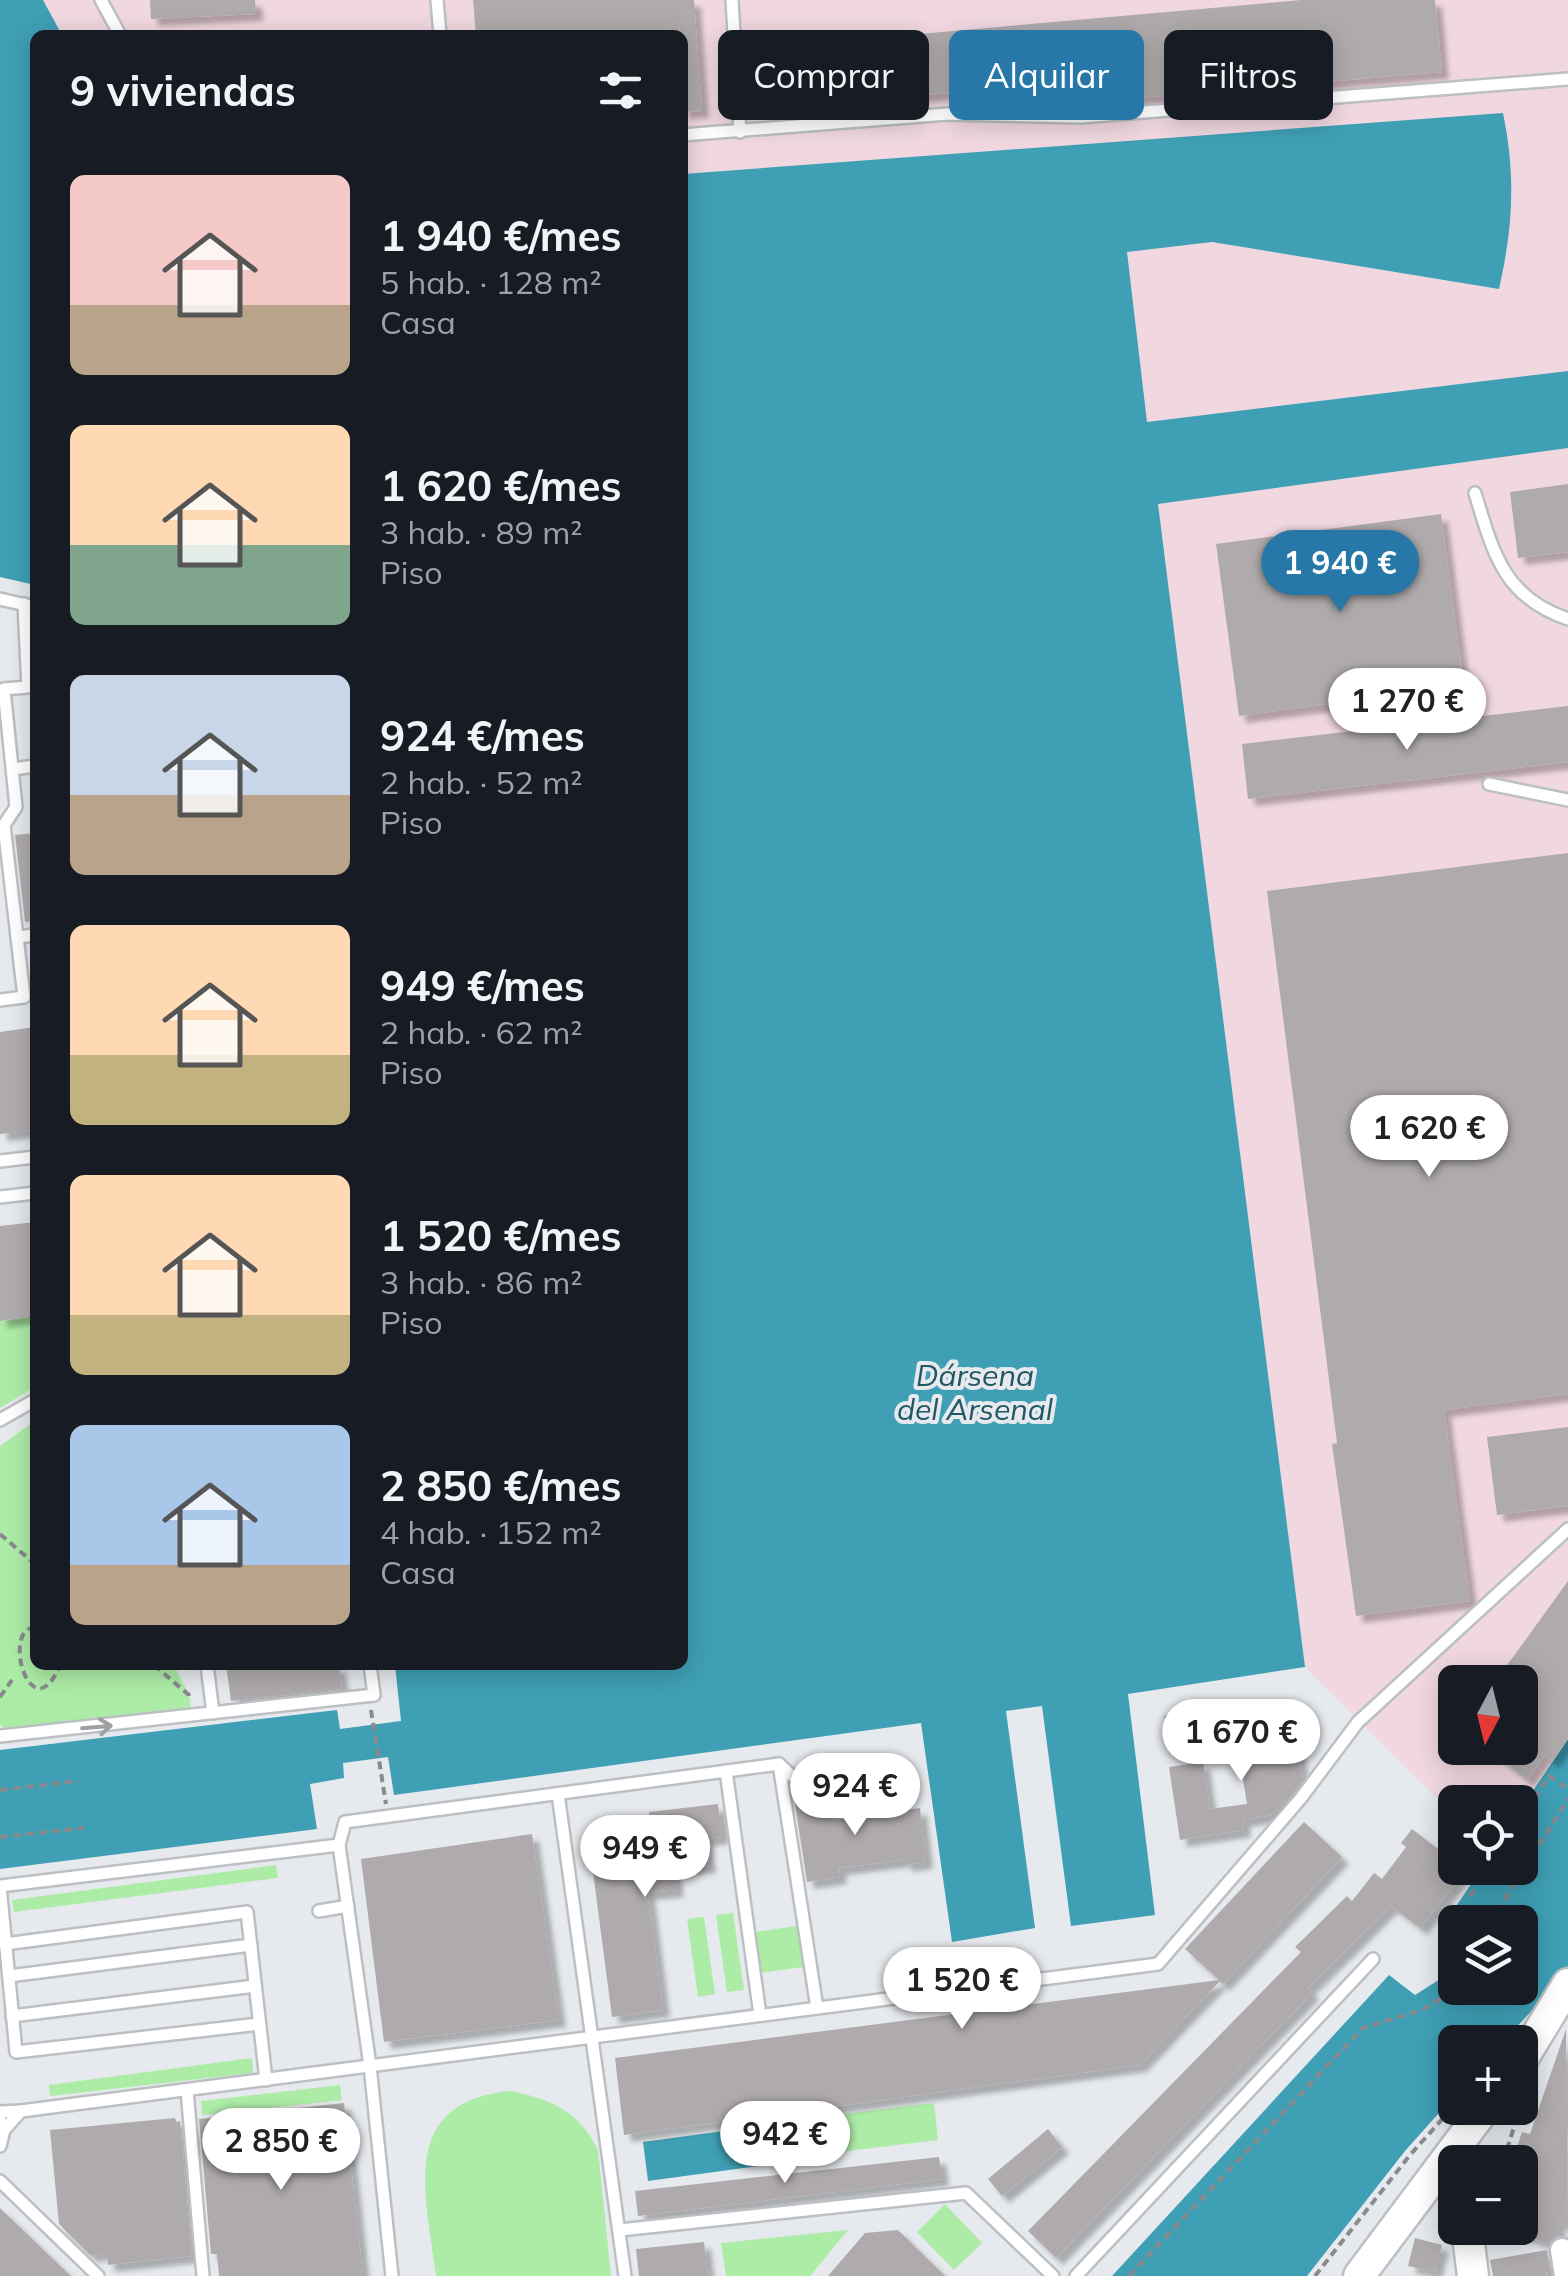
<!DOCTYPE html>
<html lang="es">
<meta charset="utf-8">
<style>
body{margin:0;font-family:Mulish,sans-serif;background:#242831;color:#f1f3f6;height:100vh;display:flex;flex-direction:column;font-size:38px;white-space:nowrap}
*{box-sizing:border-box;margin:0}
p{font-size:32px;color:#9ea1a6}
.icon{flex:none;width:55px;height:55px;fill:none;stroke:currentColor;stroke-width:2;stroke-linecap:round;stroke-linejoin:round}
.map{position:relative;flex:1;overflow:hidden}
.details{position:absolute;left:30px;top:30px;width:658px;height:1640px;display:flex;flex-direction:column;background:#171b24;border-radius:15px;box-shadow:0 5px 25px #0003}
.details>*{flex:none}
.banner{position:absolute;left:718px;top:30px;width:700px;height:90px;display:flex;gap:20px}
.needle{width:65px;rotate:187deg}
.buttons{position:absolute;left:1438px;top:1665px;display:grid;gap:20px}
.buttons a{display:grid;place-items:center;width:100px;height:100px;border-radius:15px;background:#171b24;box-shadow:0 5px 25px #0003;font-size:50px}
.price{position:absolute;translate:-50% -85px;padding:0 22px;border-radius:35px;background:#fff;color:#222;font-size:32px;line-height:65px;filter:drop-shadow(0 2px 5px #0008)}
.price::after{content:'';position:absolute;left:50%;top:60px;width:30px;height:22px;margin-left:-15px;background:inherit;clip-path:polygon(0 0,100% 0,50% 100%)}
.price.active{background:#2777a8;color:#fff}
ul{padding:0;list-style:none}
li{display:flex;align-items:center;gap:30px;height:250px;padding:0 40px}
li span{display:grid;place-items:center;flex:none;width:280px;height:200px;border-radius:15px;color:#555}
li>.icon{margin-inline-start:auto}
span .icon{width:120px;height:120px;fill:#fffc;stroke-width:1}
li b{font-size:42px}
h2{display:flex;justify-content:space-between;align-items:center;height:120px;padding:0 40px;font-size:42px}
.tag{padding:0 35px;border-radius:15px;background:#171b24;box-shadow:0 5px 25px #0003;font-size:35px;line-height:90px}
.tag.active{background:#2777a8;color:#fff}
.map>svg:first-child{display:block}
</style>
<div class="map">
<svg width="1568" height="2276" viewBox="0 0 1568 2276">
<defs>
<filter id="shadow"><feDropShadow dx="7" dy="7" stdDeviation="2.5" flood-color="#0004"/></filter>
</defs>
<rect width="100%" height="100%" fill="#e6e9ed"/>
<path fill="#f1d8e0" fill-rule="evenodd" d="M43,0H1568V1739L1520,1810V1802H1455V1816L1305,1667L1158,504L1198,497L1147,422L1127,252L1211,242L1201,136L683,174L682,35H62ZM1455,1682H1520V1748H1455Z"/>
<g fill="#adeca7">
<polygon points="35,1316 35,1387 0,1408 0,1321"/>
<polygon points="35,1421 35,1665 188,1665 176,1669 189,1695 192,1716 14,1735 0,1725 0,1446"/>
<polygon points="276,1865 278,1878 14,1912 12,1900"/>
<polygon points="733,1913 744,1990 727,1992 716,1915"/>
<polygon points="704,1917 715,1994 698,1997 687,1919"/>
<polygon points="797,1926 803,1967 761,1973 755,1932"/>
<polygon points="252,2058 253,2073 50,2096 49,2085"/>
<polygon points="340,2085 342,2100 202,2115 201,2101"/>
<path d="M510,2091C551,2099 579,2111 598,2150L611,2276H436C426,2196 397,2102 510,2091Z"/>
<polygon points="934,2103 938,2140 815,2155 810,2118"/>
<polygon points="945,2204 982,2243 954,2270 917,2232"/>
<polygon points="848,2230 810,2276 726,2276 721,2243"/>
</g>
<g fill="#3f9fb5">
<polygon points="0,0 43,0 62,35 35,35 35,585 0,577"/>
<path d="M1503,113C1516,176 1513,227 1499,289L1212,242L1127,252L1147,422L1568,371V448L1158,504L1305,1667L1128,1694L1155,1915L1071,1926L1042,1706L1006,1711L1035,1928L952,1942L921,1723L394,1795L388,1757L343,1763L344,1778L310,1784L317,1829L0,1869V1750L337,1710L340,1729L401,1721L395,1665H682L683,174Z"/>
<polygon points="1568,1739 1568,1966 1546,1996 1502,2042 1455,2042 1455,2095 1405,2151 1307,2276 1112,2276 1389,1975 1415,1995 1448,1974 1455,1958 1455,1988 1520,1988 1520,1922 1457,1922 1450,1915 1482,1868 1520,1868 1520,1810"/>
<polygon points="804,2120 810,2159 648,2181 643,2142"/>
</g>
<g fill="#afabad" filter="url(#shadow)">
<polygon points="150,0 255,0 256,14 151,19"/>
<polygon points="473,0 694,0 702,111 682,112 682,35 476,35"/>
<polygon points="1301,0 1435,0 1442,72 1031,107 1028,86 846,102 840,41"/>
<polygon points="1568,484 1568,552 1518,558 1510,492"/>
<polygon points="1441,514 1464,686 1239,716 1216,544"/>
<polygon points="1568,706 1568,762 1248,799 1242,744"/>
<polygon points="35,833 35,921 25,922 15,835"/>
<polygon points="1568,853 1568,1394 1444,1410 1470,1601 1356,1616 1332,1444 1337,1443 1267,891"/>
<polygon points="35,1027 35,1130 0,1134 0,1032"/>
<polygon points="35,1222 35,1316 0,1321 0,1226"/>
<polygon points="1568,1427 1568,1506 1497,1515 1487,1437"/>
<polygon points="1568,1581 1568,1739 1552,1762 1545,1755 1527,1780 1487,1748 1520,1748 1520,1682 1495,1682"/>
<polygon points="226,1665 339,1665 342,1689 231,1701"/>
<polygon points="1243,1706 1245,1724 1167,1735 1164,1716"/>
<polygon points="1293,1716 1303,1780 1290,1797 1272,1815 1243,1820 1244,1830 1180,1840 1169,1767 1203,1762 1210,1809 1247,1804 1241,1767 1257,1745 1254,1723"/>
<polygon points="829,1794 832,1820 920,1808 926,1862 905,1865 905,1860 839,1868 840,1877 807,1882 794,1798"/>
<polygon points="718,1804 722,1837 705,1839 709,1866 674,1870 677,1890 648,1893 663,2010 612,2017 590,1849 653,1844 649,1812"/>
<polygon points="1304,1822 1342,1857 1223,1984 1220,1981 1140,2065 624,2135 615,2058 1219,1980 1185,1949"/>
<polygon points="1412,1829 1455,1862 1455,1868 1466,1870 1420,1928 1391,1906 1308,1988 1312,1993 1056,2258 1028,2231 1301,1952 1295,1947 1347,1896 1352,1901 1374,1873 1382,1879 1406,1847 1401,1843"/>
<polygon points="532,1834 559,2020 384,2042 361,1859"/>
<polygon points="1566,2029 1568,2227 1558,2222 1559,2235 1548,2244 1520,2234 1520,2162 1512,2162 1522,2132 1530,2134"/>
<polygon points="344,2103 363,2276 219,2276 217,2254 211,2254 199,2119"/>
<polygon points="175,2118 176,2122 180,2121 192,2256 108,2265 107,2253 90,2255 59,2224 50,2130"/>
<polygon points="1048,2129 1062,2147 1002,2196 988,2179"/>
<polygon points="939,2157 942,2179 638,2216 635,2191"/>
<polygon points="0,2208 54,2260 71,2276 0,2276"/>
<polygon points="898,2230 945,2276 828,2276 865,2233"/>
<polygon points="1415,2238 1442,2245 1435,2272 1408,2266"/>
<polygon points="704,2242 708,2276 639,2276 636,2249"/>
<polygon points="1547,2250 1550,2272 1546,2272 1547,2276 1493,2276 1490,2260"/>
</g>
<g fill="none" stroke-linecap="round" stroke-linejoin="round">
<defs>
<g id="lane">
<polyline points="101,0 120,35"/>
<polyline points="437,0 440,35"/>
<polyline points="732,0 740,132"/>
<polyline points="682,135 947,114 1080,117 1568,79"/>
<path d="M1475,493C1493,552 1503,597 1568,619"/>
<polyline points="0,599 35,607"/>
<polyline points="13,769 35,766"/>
<polyline points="1489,784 1568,800"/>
<polyline points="17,937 35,935"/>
<polyline points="0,1000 24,997 4,825 16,807 4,689 28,687 24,604"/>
<polyline points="0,1161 35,1157"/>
<polyline points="0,1197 35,1193"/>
<polyline points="0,1420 35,1400"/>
<polyline points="207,1665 213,1713"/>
<polyline points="0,1736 374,1695 370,1665"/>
<polyline points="779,1764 817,2008"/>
<polyline points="726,1771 760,2015"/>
<polyline points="558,1794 625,2276"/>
<polyline points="319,1911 348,1906"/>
<polyline points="5,1944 247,1912 266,2080"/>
<polyline points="9,1976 251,1945"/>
<polyline points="12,2016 255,1986"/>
<polyline points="259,2024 16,2052 0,1886 339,1845"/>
<polyline points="187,2090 203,2276"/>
<polyline points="21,2111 1158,1964 1301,1798 1358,1722 1568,1529"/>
<polyline points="0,2112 21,2111 4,2130"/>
<polyline points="0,2120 4,2130 0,2146"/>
<polyline points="0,2181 98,2276"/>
<polyline points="620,2230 966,2193 1053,2276"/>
<polyline points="392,2276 370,2066 339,1845 345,1822 779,1764 792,1776 882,1765"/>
<polyline points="1076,2276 1373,1959"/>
</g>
<polyline id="street" points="1562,2250 1566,2276"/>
<g id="secondary">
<polyline points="1520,2063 1568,1984"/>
<polyline points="1467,2228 1473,2276"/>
<polyline points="1359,2276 1485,2108"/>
</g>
</defs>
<use href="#lane" stroke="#bcbfc3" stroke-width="16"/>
<use href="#street" stroke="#bcbfc3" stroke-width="28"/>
<use href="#secondary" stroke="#bcbfc3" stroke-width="35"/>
<g stroke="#888a8d" stroke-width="4" stroke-dasharray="8 5" stroke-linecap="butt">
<polyline points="0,1534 35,1564"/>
<path d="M35,1627C0,1629 32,1734 60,1665"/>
<polyline points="154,1665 189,1695 190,1701"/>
<polyline points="0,1697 12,1680"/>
<polyline points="371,1710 386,1804"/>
<polyline points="0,1790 78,1781"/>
<polyline points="1520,1820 1549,1776 1568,1789"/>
<polyline points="0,1837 84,1828"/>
<polyline points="1470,1896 1489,1868"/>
<polyline points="1491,1922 1568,1799"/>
<polyline points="1503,2162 1527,2086"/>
<polyline points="1129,2276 1363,2028 1422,2010 1458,1988"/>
<polyline points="1315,2276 1410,2155 1455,2105"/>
</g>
<use href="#lane" stroke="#fff" stroke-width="11"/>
<use href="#street" stroke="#fff" stroke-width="22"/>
<use href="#secondary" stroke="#fff" stroke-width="30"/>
</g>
<defs><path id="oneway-shaft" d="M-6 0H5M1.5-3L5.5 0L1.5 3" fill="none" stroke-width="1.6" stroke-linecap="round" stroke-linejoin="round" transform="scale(2.5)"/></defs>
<use stroke="#9fa0a0" href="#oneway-shaft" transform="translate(97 1727) rotate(-5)"/>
<g text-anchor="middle" stroke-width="8" stroke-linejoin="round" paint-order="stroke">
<g font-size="30" font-style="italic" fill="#225764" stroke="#e6e9ed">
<text x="975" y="1386">Dársena<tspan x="975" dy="34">del Arsenal</tspan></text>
</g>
</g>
</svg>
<div class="buttons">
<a><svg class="needle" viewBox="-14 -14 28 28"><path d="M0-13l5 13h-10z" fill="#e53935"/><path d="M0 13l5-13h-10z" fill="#9ea1a6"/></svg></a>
<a><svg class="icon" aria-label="locate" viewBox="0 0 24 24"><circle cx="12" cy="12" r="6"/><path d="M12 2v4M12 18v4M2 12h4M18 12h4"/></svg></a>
<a><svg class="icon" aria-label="layers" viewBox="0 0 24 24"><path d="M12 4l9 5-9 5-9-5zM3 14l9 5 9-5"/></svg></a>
<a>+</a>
<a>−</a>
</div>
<b class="price active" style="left:1340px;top:615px">1 940 €</b>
<b class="price" style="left:1407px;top:753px">1 270 €</b>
<b class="price" style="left:1429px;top:1180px">1 620 €</b>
<b class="price" style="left:1241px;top:1784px">1 670 €</b>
<b class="price" style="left:855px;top:1838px">924 €</b>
<b class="price" style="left:645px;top:1900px">949 €</b>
<b class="price" style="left:962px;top:2032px">1 520 €</b>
<b class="price" style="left:785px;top:2186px">942 €</b>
<b class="price" style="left:281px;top:2193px">2 850 €</b>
<div class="banner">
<a class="tag">Comprar</a>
<a class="tag active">Alquilar</a>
<a class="tag">Filtros</a>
</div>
<section class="details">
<h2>9 viviendas<svg class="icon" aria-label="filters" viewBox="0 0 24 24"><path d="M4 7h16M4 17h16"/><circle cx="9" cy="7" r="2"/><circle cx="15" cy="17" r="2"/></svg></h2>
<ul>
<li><span style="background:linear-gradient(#f6c9c9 65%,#b9a48a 0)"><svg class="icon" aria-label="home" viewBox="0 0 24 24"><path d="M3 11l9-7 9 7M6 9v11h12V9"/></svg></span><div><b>1 940 €/mes</b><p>5 hab. · 128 m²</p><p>Casa</p></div></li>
<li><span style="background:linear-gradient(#ffd9b3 60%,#7fa58c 0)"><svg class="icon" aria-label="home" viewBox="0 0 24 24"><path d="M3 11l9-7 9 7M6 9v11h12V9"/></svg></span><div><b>1 620 €/mes</b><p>3 hab. · 89 m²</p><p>Piso</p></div></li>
<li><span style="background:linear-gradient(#c9d6e8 60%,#b9a48a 0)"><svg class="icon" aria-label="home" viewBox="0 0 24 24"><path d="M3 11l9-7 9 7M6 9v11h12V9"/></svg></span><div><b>924 €/mes</b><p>2 hab. · 52 m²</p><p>Piso</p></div></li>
<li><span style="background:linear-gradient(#ffd9b3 65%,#c2b280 0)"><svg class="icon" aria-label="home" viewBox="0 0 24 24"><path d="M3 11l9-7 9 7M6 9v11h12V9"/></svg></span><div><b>949 €/mes</b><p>2 hab. · 62 m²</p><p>Piso</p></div></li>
<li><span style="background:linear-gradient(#ffd9b3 70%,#c2b280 0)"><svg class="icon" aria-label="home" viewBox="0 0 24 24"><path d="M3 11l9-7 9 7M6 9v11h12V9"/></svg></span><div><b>1 520 €/mes</b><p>3 hab. · 86 m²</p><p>Piso</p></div></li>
<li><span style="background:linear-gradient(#a9c7e8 70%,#b9a48a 0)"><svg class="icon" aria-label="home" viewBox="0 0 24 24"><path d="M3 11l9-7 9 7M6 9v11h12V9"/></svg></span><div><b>2 850 €/mes</b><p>4 hab. · 152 m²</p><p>Casa</p></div></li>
</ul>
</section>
</div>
